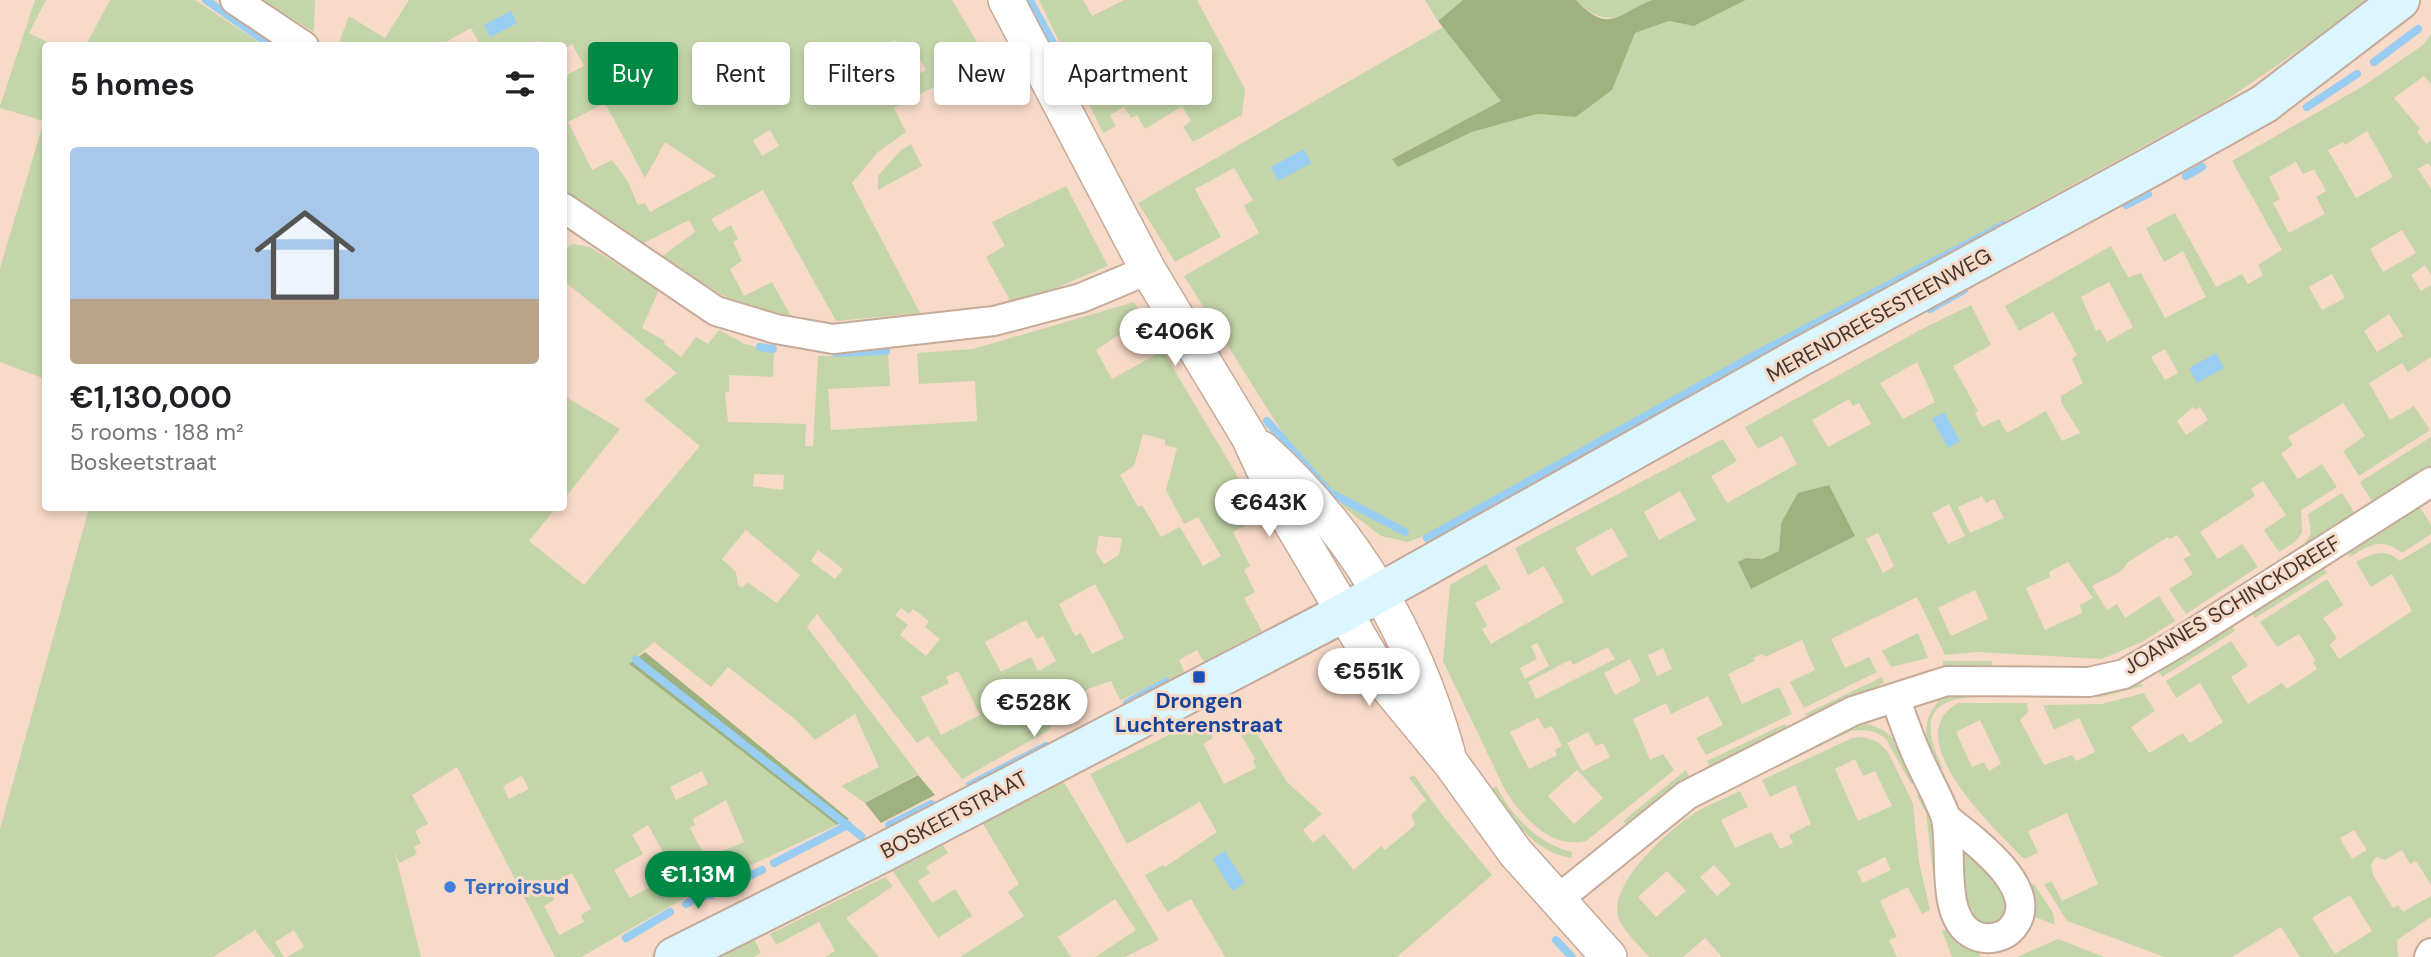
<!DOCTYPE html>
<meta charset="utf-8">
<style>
body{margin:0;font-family:"DM Sans",sans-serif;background:#f6f6f6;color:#202124;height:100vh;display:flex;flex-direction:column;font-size:26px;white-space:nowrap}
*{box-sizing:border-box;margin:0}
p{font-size:23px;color:#757577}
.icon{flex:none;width:38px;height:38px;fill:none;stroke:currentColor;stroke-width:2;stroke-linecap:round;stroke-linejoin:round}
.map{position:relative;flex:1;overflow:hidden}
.sheet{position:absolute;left:42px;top:42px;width:525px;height:469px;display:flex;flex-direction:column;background:#fff;border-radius:7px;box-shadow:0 4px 10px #0003}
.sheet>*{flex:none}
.top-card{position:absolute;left:588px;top:42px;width:665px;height:63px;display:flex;gap:14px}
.price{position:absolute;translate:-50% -60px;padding:0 16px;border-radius:24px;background:#fff;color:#222;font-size:23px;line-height:46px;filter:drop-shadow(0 2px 4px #0008)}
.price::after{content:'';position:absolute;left:50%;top:42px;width:21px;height:16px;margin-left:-10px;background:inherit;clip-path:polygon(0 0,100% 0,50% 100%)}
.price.selected{background:#008845;color:#fff}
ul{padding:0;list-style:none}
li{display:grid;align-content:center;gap:14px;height:371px;padding:0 28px}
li+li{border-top:2px solid #e0e0e0}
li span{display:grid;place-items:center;height:217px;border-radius:7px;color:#555}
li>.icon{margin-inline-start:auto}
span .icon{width:126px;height:126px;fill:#fffc;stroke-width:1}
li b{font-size:30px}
h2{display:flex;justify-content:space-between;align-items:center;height:84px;padding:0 28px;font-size:30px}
.tag{padding:0 24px;border-radius:7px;background:#fff;box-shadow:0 4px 10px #0003;font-size:24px;line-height:63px}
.tag.selected{background:#008845;color:#fff}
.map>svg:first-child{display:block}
</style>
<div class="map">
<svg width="2431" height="957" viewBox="0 0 2431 957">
<rect width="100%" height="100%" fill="#f8dac9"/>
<g fill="#c4d6a9" fill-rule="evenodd">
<polygon points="35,0 46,0 29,33 54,45 46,46 45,379 0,362 0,268 44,121 0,108 0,106"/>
<polygon points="110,0 195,0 263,45 86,45"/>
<polygon points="261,0 315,0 314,32"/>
<path d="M409,0H952L987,59L894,108L906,132L878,152L852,183L920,313L836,321L763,190L711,219L719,232L731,225L738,239L733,242L742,261L730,269L744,296L772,282L793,320L740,306L661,257L695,232L689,220L642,244L564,191V74L565,76L584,66L572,44L564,49V46L541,45L538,41C520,49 500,45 480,45L471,28L446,42L447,45H338L349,16L385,38ZM896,40L902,51L913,46L926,70L915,76L917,80L889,96L878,77L891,70L879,47ZM605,103L645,178L665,142L716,176L650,212L645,203L638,205L627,180L612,160L592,170L568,122ZM770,130L779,146L762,156L753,140Z"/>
<polygon points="1039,0 1083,0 1092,16 1124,0 1197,0 1245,89 1242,115 1193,142 1183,127 1191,121 1182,106 1145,129 1137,115 1131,118 1124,107 1110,115 1116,126 1103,133"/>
<polygon points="1425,0 1463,0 1438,21"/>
<path d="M1576,0H1654C1623,18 1604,29 1576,0Z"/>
<polygon points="1746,0 2372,0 2219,105 1439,530 1408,542 1381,536 1346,509 1292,448 1184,276 1259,233 1244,206 1253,200 1234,168 1195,189 1221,237 1175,262 1138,203 1443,27 1502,101 1393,158 1398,167 1472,132 1537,114 1576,117 1612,90 1634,33 1669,21 1694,26"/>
<path d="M2431,34V84L2424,76L2394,98L2420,129L2417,131L2426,144L2431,141V167L2428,163L2418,169L2431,189V275L2425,265L2411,275L2421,291L2431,285V357L2408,372L2402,363L2369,383L2390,420L2414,406L2430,430L2359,476L2343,451L2365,436L2343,403L2288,437L2293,445L2281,454L2298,479L2322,464L2337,487L2301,510L2302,533L2295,542L2279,552L2264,530L2286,515L2263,481L2251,489L2255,496L2200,532L2218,559L2242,544L2258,567L2186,614L2169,589L2193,574L2183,559L2191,555L2177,535L2170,539L2168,537L2128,562C2122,575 2103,579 2092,586L2107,610L2117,604L2125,618L2159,596L2175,621L2142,642L2102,659L1976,652L1945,655L1917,597L1831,639L1845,668L1869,657L1877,672L1804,708L1790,682L1815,670L1802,640L1765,657L1762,654L1753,658L1755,661L1728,674L1742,704L1779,687L1792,714L1706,755L1696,738L1723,725L1708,696L1671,714L1666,703L1633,719L1650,760L1663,754L1674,770L1586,841C1550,849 1525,819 1506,792L1443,661L1450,585L1486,564L1501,589L1475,603L1487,626L1482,629L1491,644L1564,602L1544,566L1528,575L1515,548L1723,439L1737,461L1711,476L1727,503L1797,464L1782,436L1758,449L1745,427L1922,329L1971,305L1991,345L1953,366L1978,411L1975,413L1982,427L1999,419L2007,433L2046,411L2062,441L2080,433L2061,402V396L2083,383L2072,359L2077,355L2053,312L2019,331L2005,306L2111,246L2128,277L2141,273L2165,318L2206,297L2183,251L2164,262L2146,228L2175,213L2216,287L2242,274L2248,284L2263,275L2258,265L2282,250L2232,161L2360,88L2423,45ZM2367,131L2393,177L2356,198L2328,150L2343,142L2345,145ZM2296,162L2303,174L2314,169L2326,191L2316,197L2325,214L2289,233L2273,203L2280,199L2269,177ZM2402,230L2416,253L2383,272L2370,249ZM2332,274L2345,298L2322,310L2309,287ZM2109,282L2133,327L2107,342L2100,329L2096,331L2081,297ZM2389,314L2403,336L2377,352L2364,331ZM2165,349L2178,373L2165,380L2151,357ZM1917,362L1935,402L1903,419L1880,383ZM1849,399L1853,406L1859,403L1871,424L1828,447L1812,420ZM2193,407L2196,410L2200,407L2208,420L2186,435L2177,421ZM1828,485L1855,536L1751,589L1746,558L1762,559L1779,551L1781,523ZM1680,491L1696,520L1659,540L1644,512ZM1982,496L1986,503L1994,499L2004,518L1970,533L1958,507ZM1949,504L1965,536L1948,544L1932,513ZM1612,528L1628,556L1591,576L1575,548ZM1878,533L1894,566L1883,573L1866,539ZM2068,562L2093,598L2080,605L2082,613L2045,630L2026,588L2050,577L2049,572ZM1975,590L1988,619L1951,636L1938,608ZM1537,643L1549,666L1525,679L1520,668L1537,659L1531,646ZM1608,647L1615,659L1536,699L1528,682L1570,660L1573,665ZM1663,648L1672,669L1657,676L1648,655ZM1630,659L1641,681L1615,695L1604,673ZM1538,718L1544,729L1552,726L1562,746L1555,750L1557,755L1529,769L1510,732ZM1588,732L1596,746L1603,743L1610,757L1582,771L1567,743ZM1577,770L1603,798L1574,824L1548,796Z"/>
<polygon points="911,144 922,166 878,190 878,176 900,151"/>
<polygon points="1066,186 1108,266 1013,306 986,257 1005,246 992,222"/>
<path d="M573,244L590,247L659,290L642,328L665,341L664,344L681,357L696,337L708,344L719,330L745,344L774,351L773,377L729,375V391L725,392L728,422L806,424L805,446H813L818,356L888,355L890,386L828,389L831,430L977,421L975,381L919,384L917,353L973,349L1134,302L1235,472L1258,519L1233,532L1250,566L1244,570L1255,592L1244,598L1262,631L1204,662L1197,650L1179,660L1185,673L1120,700L1111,681L1088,689L1060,709L1049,730L962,779L928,736L917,743L817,614L807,627L918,774L865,803L841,786L879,767L855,714L815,740L796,720L728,667L711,687L654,642L629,664L837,825L704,887L581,957H555L457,767L412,795L428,824L415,831L421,843L414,847L417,854L399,863L394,849L421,957H287L304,947L294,930L275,942L284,957H275L255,930L213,957H0V829L89,508H556L529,541L584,585L700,446L644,400L677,373L564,281V249ZM1140,326L1155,355L1112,379L1096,350L1123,332L1124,334ZM1143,434L1165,440V445L1177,448L1166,490L1184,524L1198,517L1221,556L1203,566L1180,527L1161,537L1142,505L1138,507L1120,475L1134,466ZM754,474L784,475L783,490L753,486ZM746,530L800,575L777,603L747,582L742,588L738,585L736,572L722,559ZM1099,536L1122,538L1119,555L1104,564L1096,552ZM818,550L843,569L835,579L811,561ZM1095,584L1124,638L1092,654L1081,633L1075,636L1059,604ZM901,608L909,614L913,609L929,621L925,627L940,639L926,656L900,635L908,625L895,615ZM1026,620L1037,639L1043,636L1056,661L1038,671L1031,657L1001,672L985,642ZM958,671L980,715L941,735L921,697L949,683L946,677ZM702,771L708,784L676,800L670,787ZM522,776L529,789L509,799L503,786ZM726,800L744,842L706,858L690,828L695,825L693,819ZM648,825L670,864L656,872L660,881L630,898L614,870L643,854L632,835ZM572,873L591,909L581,915L584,922L559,935L544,906L554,900L548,885Z"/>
<polygon points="564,396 620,429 564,499"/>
<polygon points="2431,437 2431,473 2376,508 2360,482"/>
<polygon points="2342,493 2358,518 2300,549 2311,534 2308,514"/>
<path d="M2420,507L2431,525V534L2402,553C2382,537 2369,545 2350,557L2347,552Z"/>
<path d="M2431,542V885L2416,861L2410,864L2402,850L2385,860L2376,857L2371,864L2373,875L2393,908L2398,905L2403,912L2431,896V917L2397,940L2398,957H2300L2281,927L2232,957H2165L2067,921L2044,884L2052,882L2062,901L2098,884L2067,813L2028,831L2038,853L2024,859C1996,830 1896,738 1958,703H2027L2028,712L2020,720L2044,765L2072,755L2076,761L2095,752L2079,718L2054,730L2043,705L2102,704L2144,693L2155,711L2131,727L2149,753L2183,733L2190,743L2223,722L2200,683L2176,698L2166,681L2231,641L2248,666L2231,677L2248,704L2282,683L2287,689L2317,669L2313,662L2316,661L2299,634L2277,647L2260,622L2327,579L2343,605L2323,618L2337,638L2330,645L2339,659L2412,611L2392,574L2371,587L2356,562C2371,554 2387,547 2399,561ZM1980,720L2001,764L1989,771L1984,762L1972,767L1956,732ZM2354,830L2367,850L2352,859L2340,838ZM2350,895L2372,931L2335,954L2312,918Z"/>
<polygon points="2323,567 2327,573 2255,618 2252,613"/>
<polygon points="2232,625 2235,631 2162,677 2159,672"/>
<polygon points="1918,633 1928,658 1891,667 1882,651"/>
<polygon points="1943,661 1992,661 1992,669 1943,668"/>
<polygon points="1882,677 1884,683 1808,720 1805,714"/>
<polygon points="2139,681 2143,686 2101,697 2041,698 2038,692 2128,686"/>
<path d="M2021,691L2025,697C1970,697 1902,687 1943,768L1937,771C1923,741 1919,714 1948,693Z"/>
<polygon points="1203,718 1213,738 1203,744 1224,784 1256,768 1253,761 1255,759 1241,735 1254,729 1287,782 1322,814 1303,830 1313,843 1324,834 1354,870 1381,846 1385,850 1415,825 1411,815 1426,800 1409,778 1414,775 1443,816 1492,875 1397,957 1225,957 1191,899 1167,912 1145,875 1163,865 1165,867 1217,832 1200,802 1127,844 1090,774"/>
<path d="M1855,723C1894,724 1902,750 1917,781L1911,784L1886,739C1876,730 1864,729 1851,731L1758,776L1755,770Z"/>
<polygon points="1785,724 1788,730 1710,767 1707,761"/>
<path d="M1863,737L1878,742L1888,752L1913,804L1919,862L1930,910L1922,914L1908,887L1880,901L1897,937L1889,940L1897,957H1722L1705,938L1683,957H1649C1640,946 1624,932 1619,919C1606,885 1670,829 1696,812C1710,804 1726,798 1740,791L1748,807L1721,820L1735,848L1771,832L1780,849L1793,843L1789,835L1811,824L1795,785L1770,797L1762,780L1852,738ZM1855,759L1863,776L1875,771L1892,806L1858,821L1835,769ZM1885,857L1891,870L1863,883L1857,871ZM1714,865L1731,884L1717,896L1700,877ZM1667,871L1686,891L1656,917L1638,897Z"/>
<polygon points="1686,770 1689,776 1664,793 1628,826 1623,821"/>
<polygon points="1062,779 1159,940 1125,957 1095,957 1136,930 1115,899 1058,937 1071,957 960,957 1024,916 1008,892 1019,884 982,822"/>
<path d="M1496,786C1513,817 1537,843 1572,852L1571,858C1533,852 1513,819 1491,790Z"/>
<polygon points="1922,793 1930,810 1943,903 1937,906 1926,813 1917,796"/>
<polygon points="943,845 948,853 926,867 930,873 918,881 932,903 955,889 972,916 938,938 893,871"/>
<polygon points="1965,848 2007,894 2009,920 1985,930 1967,912 1961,849"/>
<polygon points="885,877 893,886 846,918 879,957 825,957 835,951 819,922 776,945 770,934"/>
<polygon points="2034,884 2053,913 2055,925 2033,916 2033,901 2029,887"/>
<polygon points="1951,927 1978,949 1981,957 1952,957 1942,931"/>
<polygon points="754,939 761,953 754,957 718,957"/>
<polygon points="2058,939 2104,957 2017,957"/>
</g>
<g fill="#9db27e">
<path d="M1463,0H1576C1610,37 1620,11 1653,0C1671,0 1724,0 1746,0L1694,26L1669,21L1635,33L1612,90L1576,117L1537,114L1472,132L1398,167L1392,159L1501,101L1438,21Z"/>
<polygon points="1829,485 1855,536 1751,589 1738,562 1746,558 1762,559 1779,551 1781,523 1798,493"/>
<polygon points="645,652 849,819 837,825 629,664"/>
<polygon points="918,775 935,795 881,823 865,803"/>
</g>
<g fill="#99cdf2">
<polygon points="511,11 517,23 490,37 484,25"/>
<polygon points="1304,149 1311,163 1278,181 1271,167"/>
<polygon points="2216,353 2224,368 2197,383 2189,368"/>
<polygon points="1944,412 1960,441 1948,448 1932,419"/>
<polygon points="1225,851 1245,883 1232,891 1213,859"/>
</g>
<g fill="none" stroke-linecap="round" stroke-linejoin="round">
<g stroke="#99cdf2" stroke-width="8">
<polyline points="206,0 272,46"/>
<polyline points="1031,3 1070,74"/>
<polyline points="2374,62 2418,29"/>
<polyline points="2307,107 2357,74"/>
<polyline points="2186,176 2202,167"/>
<polyline points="2126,205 2148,194"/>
<polyline points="1930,309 1964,290"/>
<polyline points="760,347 773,349"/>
<polyline points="836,353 886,351"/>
<polyline points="1267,421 1329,492 1405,532"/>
<polyline points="1427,538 1753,356 2003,225"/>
<polyline points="636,660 861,836"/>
<polyline points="1127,703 1166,682"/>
<polyline points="970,785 1046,746"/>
<polyline points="889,825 931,804"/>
<polyline points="774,863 848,825"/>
<polyline points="723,889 762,870"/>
<polyline points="686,904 699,896 711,895"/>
<polyline points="626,938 670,912"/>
<polyline points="1556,940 1572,957"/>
</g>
<defs>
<g id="minor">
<polyline points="235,0 304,46"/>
<polyline points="564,208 716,311 776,329 833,339 994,321 1081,298 1148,270"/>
<path d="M1895,698C1902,716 1908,735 1916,753C1925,774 1937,794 1945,815C1955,846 1936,924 1979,937C1990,940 2005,937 2012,928C2045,890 1972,839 1946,818"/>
<polyline points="1557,900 1687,795 1853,711 1947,681 2089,682 2124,674 2181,641 2431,482"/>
<polyline points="2429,957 2431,953"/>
</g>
<g id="tertiary">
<polyline points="1006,0 1148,270 1249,437 1279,502 1389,688 1450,762 1515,852 1609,957"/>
<path d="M1262,449C1355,533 1413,633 1447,752"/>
</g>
<polyline id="secondary" points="674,957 884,852 1345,612 1800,357 2158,163 2264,104 2400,0"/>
</defs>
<use href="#minor" stroke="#c6aa99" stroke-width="32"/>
<use href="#tertiary" stroke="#c6aa99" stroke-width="38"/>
<use href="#secondary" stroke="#c6aa99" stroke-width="42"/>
<use href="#minor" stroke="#fff" stroke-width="28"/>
<use href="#tertiary" stroke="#fff" stroke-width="35"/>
<use href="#secondary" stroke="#dbf6ff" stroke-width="38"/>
</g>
<rect fill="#1a4fb4" stroke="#f8dac9" stroke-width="2.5" x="1192" y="670" width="14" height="14" rx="3.5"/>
<circle fill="#3f7fe0" stroke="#f8dac9" stroke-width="2.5" cx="450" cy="887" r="7"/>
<g text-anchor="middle" stroke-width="6" stroke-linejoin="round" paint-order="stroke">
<g font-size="21" fill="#423730" stroke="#f8dac9">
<text transform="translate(1879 315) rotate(-29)" y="7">MERENDREESESTEENWEG</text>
<text transform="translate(2232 605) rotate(-31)" y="7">JOANNES SCHINCKDREEF</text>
<text transform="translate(954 815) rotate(-28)" y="7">BOSKEETSTRAAT</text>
</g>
<g font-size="21" font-weight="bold" fill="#164399" stroke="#f8dac9">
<text x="1199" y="708">Drongen<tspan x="1199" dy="24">Luchterenstraat</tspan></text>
</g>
<g font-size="21" font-weight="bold" fill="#366cbe" stroke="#f8dac9" text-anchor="start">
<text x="464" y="894">Terroirsud</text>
</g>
</g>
</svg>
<b class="price" style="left:1175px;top:368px">€406K</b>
<b class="price" style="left:1269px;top:539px">€643K</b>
<b class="price" style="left:1369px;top:708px">€551K</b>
<b class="price" style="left:1034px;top:739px">€528K</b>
<b class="price selected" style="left:698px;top:911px">€1.13M</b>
<div class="top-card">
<a class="tag selected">Buy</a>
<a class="tag">Rent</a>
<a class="tag">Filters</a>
<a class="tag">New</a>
<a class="tag">Apartment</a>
</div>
<section class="sheet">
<h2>5 homes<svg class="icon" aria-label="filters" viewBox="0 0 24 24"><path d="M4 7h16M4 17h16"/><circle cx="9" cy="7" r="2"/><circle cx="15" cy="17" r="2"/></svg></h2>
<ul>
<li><span style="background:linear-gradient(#a9c7e8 70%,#b9a48a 0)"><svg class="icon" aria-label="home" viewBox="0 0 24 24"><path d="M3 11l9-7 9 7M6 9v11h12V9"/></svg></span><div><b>€1,130,000</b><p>5 rooms · 188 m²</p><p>Boskeetstraat</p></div></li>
</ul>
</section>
</div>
